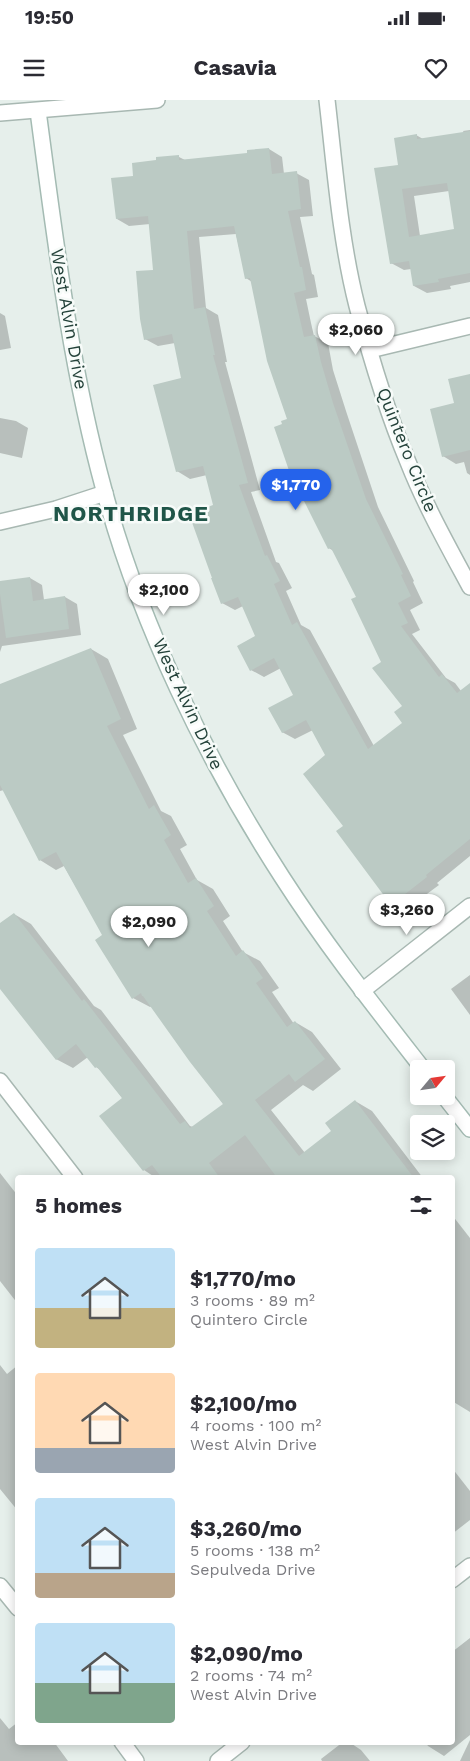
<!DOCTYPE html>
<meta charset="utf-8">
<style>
body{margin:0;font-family:"Work Sans",sans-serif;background:#f2f2f3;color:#2b2b33;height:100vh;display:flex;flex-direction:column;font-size:19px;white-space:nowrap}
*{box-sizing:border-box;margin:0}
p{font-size:16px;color:#7c7c81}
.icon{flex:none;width:28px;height:28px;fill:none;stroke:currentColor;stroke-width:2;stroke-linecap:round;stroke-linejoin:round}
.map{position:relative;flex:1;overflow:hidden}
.side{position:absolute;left:15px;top:1075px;width:440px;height:570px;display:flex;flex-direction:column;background:#fff;border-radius:5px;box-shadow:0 2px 12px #0003}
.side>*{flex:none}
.needle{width:32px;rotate:61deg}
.tools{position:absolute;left:410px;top:960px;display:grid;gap:10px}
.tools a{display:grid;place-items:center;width:45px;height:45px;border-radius:5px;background:#fff;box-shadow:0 2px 12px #0003;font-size:25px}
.price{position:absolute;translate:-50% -42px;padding:0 11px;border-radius:18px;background:#fff;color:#222;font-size:16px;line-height:32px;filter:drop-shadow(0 1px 2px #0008)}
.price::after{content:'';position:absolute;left:50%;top:30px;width:15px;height:11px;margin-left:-8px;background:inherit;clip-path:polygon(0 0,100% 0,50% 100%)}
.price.current{background:#2563eb;color:#fff}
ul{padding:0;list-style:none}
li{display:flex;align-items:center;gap:15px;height:125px;padding:0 20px}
li span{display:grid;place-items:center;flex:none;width:140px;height:100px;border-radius:5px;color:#555}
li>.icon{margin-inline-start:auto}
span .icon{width:60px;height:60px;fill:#fffc;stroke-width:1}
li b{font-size:21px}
h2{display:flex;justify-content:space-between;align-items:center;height:60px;padding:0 20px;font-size:21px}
.status{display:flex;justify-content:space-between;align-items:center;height:35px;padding:0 25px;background:#fff;direction:ltr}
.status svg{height:14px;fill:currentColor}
header{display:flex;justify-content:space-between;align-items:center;height:65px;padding:0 20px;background:#fff;font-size:22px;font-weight:700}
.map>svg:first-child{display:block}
</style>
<div class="status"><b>19:50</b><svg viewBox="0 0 49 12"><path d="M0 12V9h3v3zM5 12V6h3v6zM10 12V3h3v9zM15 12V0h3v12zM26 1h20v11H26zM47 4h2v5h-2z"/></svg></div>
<header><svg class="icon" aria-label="menu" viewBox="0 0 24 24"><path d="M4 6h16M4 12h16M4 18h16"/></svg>Casavia<svg class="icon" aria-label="heart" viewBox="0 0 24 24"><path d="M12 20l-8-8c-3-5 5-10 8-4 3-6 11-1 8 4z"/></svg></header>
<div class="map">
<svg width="470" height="1661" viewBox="0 0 470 1661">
<rect width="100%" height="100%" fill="#e6efeb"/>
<g fill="#0003" fill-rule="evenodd">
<path d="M470,30V182L450,186L451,189L427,193L414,186L411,169L404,170L391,163L399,66L416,35L423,39L464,33L463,31ZM449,91L455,130L420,136L414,96Z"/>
<path d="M269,49L282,57L284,74L296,73L309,80L313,116L300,117L312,174L314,175L318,197L306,199L311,223L314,236L328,243L333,270L346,311L378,407L414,481L413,482L423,503L410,510L420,530L412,534L446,578L455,583L461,591L470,588V756L437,783L439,785L404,811L391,804L344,726L327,656L313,630L295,639L282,632L295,595L281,568L264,577L251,570L257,537L243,506L235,510L222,503L215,406L207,375L190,379L177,371L183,278L175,243L158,246L145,239L155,171L150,124L129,126L117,119L135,77L179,57L185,60L249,54ZM236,134L246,178L252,182L289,319L284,325L296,387L300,389L329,448L335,452L358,497L383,562L403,606L404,623L374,646L310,530L301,525L286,491L292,488L279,463L276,462L251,392L260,390L225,262H227L218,215L206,208L199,137Z"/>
<polygon points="0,213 5,216 11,248 0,250"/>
<polygon points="470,276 470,375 467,373 464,362 456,364 443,356 456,304"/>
<polygon points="0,318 16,321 28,328 22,358 0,353"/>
<polygon points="30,478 42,485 44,500 65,497 77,504 81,535 2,546 0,552 0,482"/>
<polygon points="91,549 108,559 137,629 123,635 161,711 171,716 187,745 180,749 197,780 213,789 230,816 223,821 243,852 260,861 279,888 272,892 294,924 295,922 312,932 341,969 313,991 303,985 271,1010 305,1053 333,1032 355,1001 372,1011 423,1078 156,1078 144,1070 123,999 102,971 96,967 88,957 73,968 56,959 0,887 0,823 1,824 14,814 31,824 94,906 101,910 190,1026 193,1027 224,1005 152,906 150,907 133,898 104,835 64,766 56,770 40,760 4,690 0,691 0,585"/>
<polygon points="470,875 470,915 451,889"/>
<polygon points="0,1073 18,1096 18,1204 0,1181"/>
<polygon points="452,1115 470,1138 470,1312 452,1301"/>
<polygon points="0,1265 7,1274 18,1265 18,1411 0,1389"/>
<polygon points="452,1368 470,1391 470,1420 452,1434"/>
<polygon points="470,1538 470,1635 444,1656 428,1646 425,1642 452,1642 452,1552"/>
<polygon points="0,1618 9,1629 18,1622 18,1642 54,1642 68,1661 0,1661"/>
<polygon points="470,1640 470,1661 460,1661"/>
<polygon points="343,1642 349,1642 361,1650 370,1661 322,1661 321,1659"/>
</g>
<g fill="#bbcac4" fill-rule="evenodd">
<path d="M470,31V173L438,179L439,182L413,186L409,161L390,164L374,68L398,65L394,38L417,34V39ZM447,83L454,129L409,137L402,89Z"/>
<path d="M269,48L272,74L297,71L301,109L288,111L300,167H302L306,190L294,193L304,237L315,235L321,262L333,303L366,399L403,474L401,475L411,496L398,503L408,523L401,526L439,577L442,574L457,593L470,583V739L426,775L427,777L391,805L336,731L343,726L303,674L325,655L306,620L282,633L268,608L293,595L274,558L250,571L237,546L255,536L238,497L221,504L211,478H212L189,414L213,405L203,366L176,372L153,285L181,278L172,234L144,240L140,219L136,171L153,170L148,116L116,119L111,78L133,76L132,63L156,60V57L179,55V60L247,53V50ZM234,126L245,179L250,178L267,261L287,319L281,321L282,324L274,327L295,388L297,387L328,449L331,448L356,497L351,499L381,562L372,568L402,606L394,612L402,623L368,649L297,522L292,525L274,484L280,481L267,455L265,456L239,385L248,383L213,255H215L205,207L194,209L187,131Z"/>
<polygon points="470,274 470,350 442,357 430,309 454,303 448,279"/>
<polygon points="30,477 33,501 65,496 69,529 6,538 0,494 0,481"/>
<polygon points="91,548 121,619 107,626 149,709 154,705 171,735 164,740 188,783 196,778 214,806 207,811 236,856 243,850 263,878 256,883 287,927 295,921 325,959 295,982 289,974 255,1000 299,1056 331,1031 325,1023 355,1000 414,1078 272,1078 275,1075 245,1035 209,1063 220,1078 162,1078 152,1065 143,1071 99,1016 122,998 97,967 95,968 76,944 56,960 0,889 0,823 14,813 82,901 84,899 180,1024 185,1021 190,1028 223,1004 190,962 143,896 142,896 141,893 132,899 95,840 102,835 56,752 39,761 0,685 0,584"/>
</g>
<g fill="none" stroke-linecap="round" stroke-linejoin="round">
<defs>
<g id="street">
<path d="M327,0C335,69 340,139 357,206C371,259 387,312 408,362C425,405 448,446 470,487"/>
<polyline points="0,13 157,0"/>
<polyline points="370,250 470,226"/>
<polyline points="0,422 56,409 105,393"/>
<polyline points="362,891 470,806"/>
<polyline points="0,981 75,1078"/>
<polyline points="452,1480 470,1466"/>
<polyline points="0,1486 18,1508"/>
<polyline points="122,1642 136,1661"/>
<polyline points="218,1661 242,1642"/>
</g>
<g id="secondary">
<path d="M38,11C55,138 70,266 104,390C140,524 207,661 282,777C325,844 374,906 423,969"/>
<polyline points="444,996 470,1029"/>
</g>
</defs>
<use href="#street" stroke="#a8b8b2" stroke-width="18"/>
<use href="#secondary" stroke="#a4bbb3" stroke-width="18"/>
<use href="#street" stroke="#fff" stroke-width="15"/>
<use href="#secondary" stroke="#fff" stroke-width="15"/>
</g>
<g text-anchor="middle" stroke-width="5" stroke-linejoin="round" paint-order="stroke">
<g font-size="18" fill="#24423a" stroke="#f7fbf9">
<text transform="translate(69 219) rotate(80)" y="6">West Alvin Drive</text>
<text transform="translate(407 350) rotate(68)" y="6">Quintero Circle</text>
<text transform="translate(188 604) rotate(65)" y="6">West Alvin Drive</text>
</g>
<g font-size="22" font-weight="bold" letter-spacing="1" fill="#1f5548" stroke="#f7fbf9">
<text x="131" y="421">NORTHRIDGE</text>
</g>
</g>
</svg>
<div class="tools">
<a><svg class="needle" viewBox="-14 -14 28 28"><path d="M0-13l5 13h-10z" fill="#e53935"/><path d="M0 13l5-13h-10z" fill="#7c7c81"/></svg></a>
<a><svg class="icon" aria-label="layers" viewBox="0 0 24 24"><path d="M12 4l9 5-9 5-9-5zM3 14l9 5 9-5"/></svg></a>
</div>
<b class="price" style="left:356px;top:256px">$2,060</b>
<b class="price current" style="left:296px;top:411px">$1,770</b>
<b class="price" style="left:164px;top:516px">$2,100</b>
<b class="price" style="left:407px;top:836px">$3,260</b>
<b class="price" style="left:149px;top:848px">$2,090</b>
<section class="side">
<h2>5 homes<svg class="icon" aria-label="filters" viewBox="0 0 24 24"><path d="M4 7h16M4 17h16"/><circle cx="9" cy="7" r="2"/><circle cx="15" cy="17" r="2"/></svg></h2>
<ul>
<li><span style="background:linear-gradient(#bfe0f5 60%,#c2b280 0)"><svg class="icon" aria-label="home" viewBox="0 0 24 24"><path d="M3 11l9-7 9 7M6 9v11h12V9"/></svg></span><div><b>$1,770/mo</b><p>3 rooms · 89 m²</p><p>Quintero Circle</p></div></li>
<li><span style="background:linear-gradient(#ffd9b3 75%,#9aa5b1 0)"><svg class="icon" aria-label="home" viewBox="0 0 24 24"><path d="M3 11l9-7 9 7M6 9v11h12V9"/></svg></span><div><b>$2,100/mo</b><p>4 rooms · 100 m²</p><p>West Alvin Drive</p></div></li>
<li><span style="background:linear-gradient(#bfe0f5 75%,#b9a48a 0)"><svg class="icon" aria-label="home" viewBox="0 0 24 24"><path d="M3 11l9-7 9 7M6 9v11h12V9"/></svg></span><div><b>$3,260/mo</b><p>5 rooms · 138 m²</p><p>Sepulveda Drive</p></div></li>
<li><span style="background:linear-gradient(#bfe0f5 60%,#7fa58c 0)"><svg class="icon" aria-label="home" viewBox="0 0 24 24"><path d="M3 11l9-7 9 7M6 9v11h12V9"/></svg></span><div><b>$2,090/mo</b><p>2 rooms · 74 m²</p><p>West Alvin Drive</p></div></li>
</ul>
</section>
</div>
